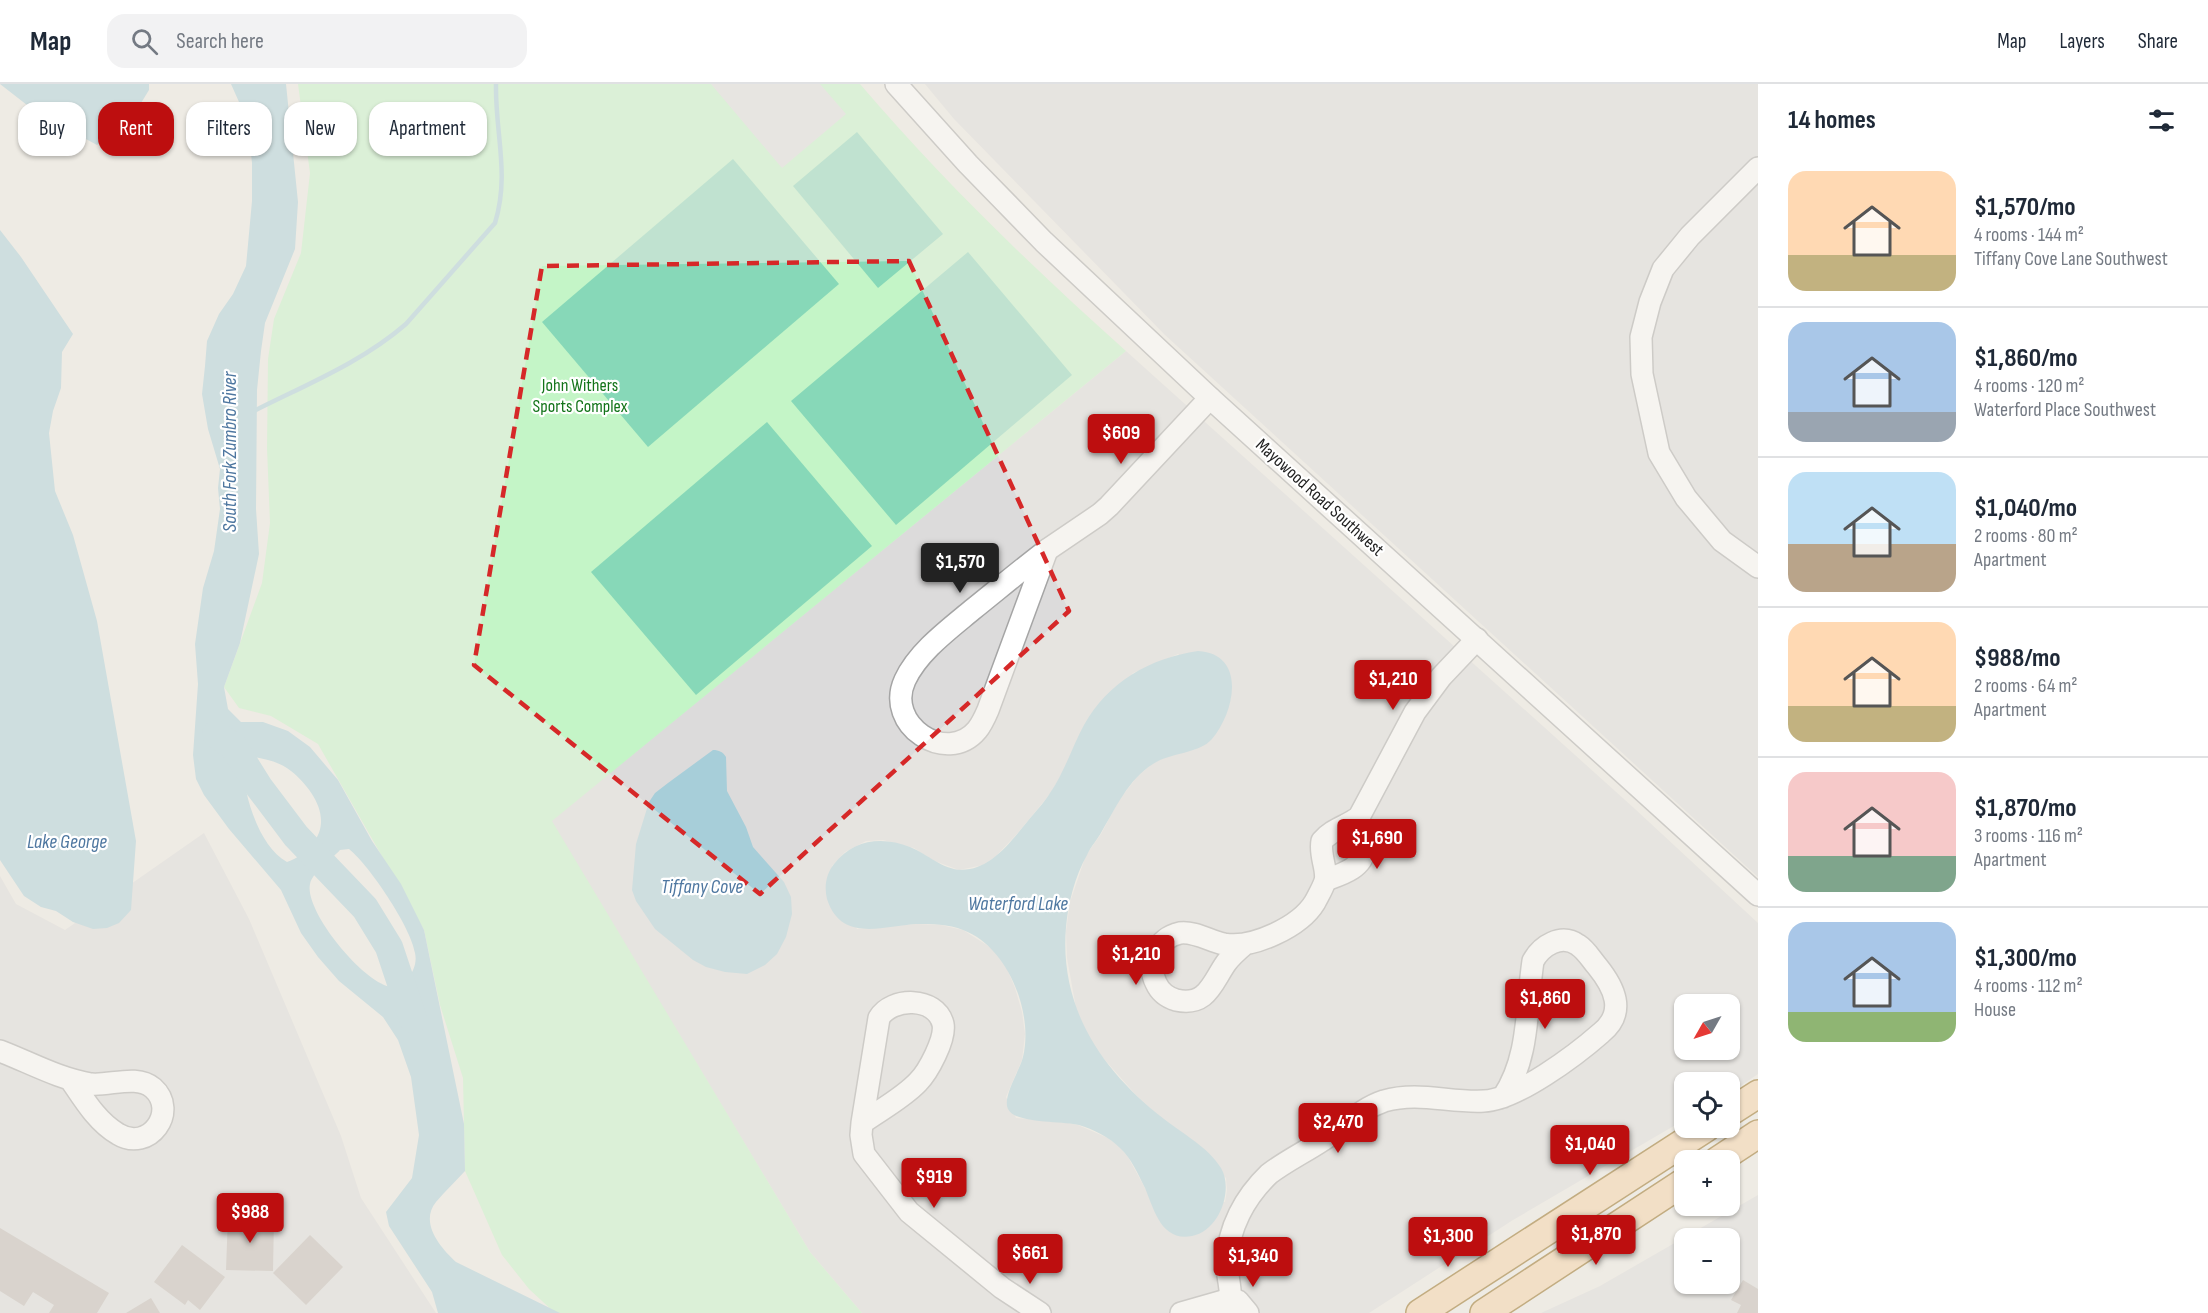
<!DOCTYPE html>
<meta charset="utf-8">
<style>
body{margin:0;font-family:"Sofia Sans Condensed",sans-serif;background:#f2f2f3;color:#1f2937;height:100vh;display:flex;flex-direction:column;font-size:22px;white-space:nowrap}
*{box-sizing:border-box;margin:0}
p{font-size:20px;color:#747a83}
.icon{flex:none;width:33px;height:33px;fill:none;stroke:currentColor;stroke-width:2;stroke-linecap:round;stroke-linejoin:round}
.map{position:relative;flex:1;overflow:hidden}
.sheet{display:flex;flex-direction:column;background:#fff;width:450px}
.sheet>*{flex:none}
.top-card{position:absolute;left:18px;top:18px;width:570px;height:54px;display:flex;gap:12px}
.needle{width:39px;rotate:231deg}
.buttons{position:absolute;left:1674px;top:910px;display:grid;gap:12px}
.buttons a{display:grid;place-items:center;width:66px;height:66px;border-radius:12px;background:#fff;box-shadow:0 2px 4px #0004;font-size:30px}
.price{position:absolute;translate:-50% -51px;padding:0 14px;border-radius:6px;background:#bd0e0f;color:#fff;font-size:20px;line-height:39px;filter:drop-shadow(0 2px 3px #0008)}
.price::after{content:'';position:absolute;left:50%;top:36px;width:18px;height:14px;margin-left:-9px;background:inherit;clip-path:polygon(0 0,100% 0,50% 100%)}
.price.selected{background:#222;color:#fff}
ul{padding:0;list-style:none}
li{display:flex;align-items:center;gap:18px;height:150px;padding:0 30px}
li+li{border-top:2px solid #e0e1e3}
li span{display:grid;place-items:center;flex:none;width:168px;height:120px;border-radius:18px;color:#555}
li>.icon{margin-inline-start:auto}
span .icon{width:72px;height:72px;fill:#fffc;stroke-width:1}
li b{font-size:26px}
h2{display:flex;justify-content:space-between;align-items:center;height:72px;padding:0 30px;font-size:26px}
.pill{padding:0 21px;border-radius:18px;background:#fff;box-shadow:0 2px 4px #0004;font-size:21px;line-height:54px}
.pill.selected{background:#bd0e0f;color:#fff}
header{display:flex;align-items:center;gap:36px;box-sizing:border-box;height:84px;padding:0 30px;background:#fff;border-bottom:2px solid #e0e1e3}
header strong{font-size:28px}
nav{display:flex;gap:33px;margin-inline-start:auto;font-size:21px}
.search{width:420px;height:54px;background:#f2f2f3;display:flex;align-items:center;gap:15px;box-sizing:border-box;padding:0 21px;border-radius:18px;color:#747a83;font-size:22px}
main{display:flex;flex:1;min-height:0}
.map>svg:first-child{display:block}
</style>
<header>
<strong>Map</strong>
<div class="search"><svg class="icon" aria-label="search" viewBox="0 0 24 24"><circle cx="10" cy="10" r="6"/><path d="M15 15l6 6"/></svg>Search here</div>
<nav><a>Map</a><a>Layers</a><a>Share</a></nav>
</header>
<main>
<div class="map">
<svg width="1758" height="1229" viewBox="0 0 1758 1229">
<rect width="100%" height="100%" fill="#eeebe4"/>
<g fill="#dcdbdb" fill-rule="evenodd">
<polygon points="925,0 1758,0 1758,793 1165,251 954,35"/>
<path d="M1126,267L1635,725L1758,839V990L1730,1009V999H1684V1036L1513,1136L1369,1229H862L810,1168L551,737ZM1178,570L1231,614L1225,632L1217,647L1196,665L1166,672L1152,680L1137,693L1119,716L1101,750L1086,771L1070,818L1066,847L1067,874L1076,924L1087,950L1097,967L1136,1011L1226,1094L1227,1106L1225,1118L1146,1106L1128,1073L1119,1062L1108,1054L1078,1041L1058,1037L1016,1034L1006,1013L1022,976L1025,950L1022,928L1015,904L1005,880L993,865L963,846L941,841L917,840L857,845L832,782L845,768L866,757L883,756L914,764L932,776L959,786L983,781L995,773L1016,751L1050,710L1063,688L1133,589ZM1684,921H1730V966H1684Z"/>
<polygon points="204,749 249,835 341,1052 361,1114 436,1229 0,1229 0,792 16,820 65,846"/>
<path d="M1758,1111V1229H1541L1600,1202ZM1684,1155H1730V1200H1684Z"/>
</g>
<path fill="#c4f5c7" d="M298,0H860C942,96 1032,183 1126,267L552,737L810,1168L862,1229H555L529,1205L502,1171L465,1087L463,994L440,921L424,846L318,660L271,632L239,624L224,603L262,499L270,439L267,364L268,275L274,235L301,169L310,89Z"/>
<g fill="#87d8b8">
<polygon points="857,48 943,150 878,204 793,102"/>
<polygon points="733,75 839,200 648,363 542,238"/>
<polygon points="968,168 1072,291 896,441 791,317"/>
<polygon points="767,338 872,462 696,611 591,488"/>
</g>
<polygon fill="#dedede" points="711,0 820,0 846,30 782,84"/>
<g fill="#a7ced9" fill-rule="evenodd">
<polygon points="0,0 149,0 149,6 127,42 97,61 36,28"/>
<path d="M231,0H286L298,118L295,165L265,239L261,267L257,306L256,425L259,470L240,559L224,603L228,625L241,638H263L288,647L310,663L338,696L372,757L401,800L424,846L464,1040L465,1087C456,1097 445,1107 436,1118C419,1139 441,1164 456,1178L560,1229H438L432,1208L389,1142L386,1128L412,1094L419,1051L411,993L398,956L383,933L339,897L318,873L301,849L281,806L229,745L204,711L196,695L193,671L198,600L195,560L203,504L214,467L220,425L218,404L220,385L208,345L202,310L205,282L207,257L219,230L233,210L246,182L252,117V79L249,50L243,27ZM242,671C258,674 278,676 291,687C312,704 333,734 313,759C305,769 298,774 287,778C256,760 242,704 242,671ZM349,765C369,781 411,843 415,869C417,878 414,887 408,894C404,898 397,903 392,903C366,902 304,828 310,800C313,787 331,776 340,766Z"/>
<polygon points="0,146 21,173 73,250 62,268 61,304 53,327 49,349 55,407 73,451 97,537 136,757 131,826 119,839 107,844 93,845 73,838 56,827 41,823 24,812 0,776"/>
<path d="M1198,567C1247,570 1235,628 1212,655C1199,670 1171,668 1153,680C1128,696 1117,722 1102,747C1098,755 1091,762 1087,771C1075,792 1068,819 1066,843C1059,924 1102,987 1164,1035C1183,1050 1208,1063 1221,1084C1234,1106 1219,1147 1192,1152C1161,1158 1154,1125 1145,1104C1138,1090 1131,1074 1120,1064C1109,1053 1093,1045 1079,1041C1063,1037 1015,1040 1008,1025C1002,1013 1020,986 1023,973C1034,928 1007,862 963,846C949,840 931,840 916,840C883,842 841,859 827,815C824,803 826,790 834,780C853,755 883,752 910,763C930,771 946,790 970,785C995,780 1012,756 1027,738C1035,728 1044,719 1050,709C1065,687 1072,663 1084,641C1108,598 1150,574 1198,567Z"/>
<path d="M713,666C719,666 723,668 726,673L727,707L746,743L753,763L784,798L791,813L792,830L786,853L777,870L765,881L747,890L725,888L706,883L693,876L655,845L636,817L632,806L636,760L649,718L655,709L668,699Z"/>
</g>
<g fill="none" stroke-linecap="round" stroke-linejoin="round">
<path stroke="#a7ced9" stroke-width="4.5" d="M252,328C305,301 361,279 406,240L495,139C510,90 495,49 496,0"/>
<polyline stroke="#a7ced9" stroke-width="28" points="216,650 234,663 259,703 296,752 365,824 389,863 413,935"/>
</g>
<g fill="#beb7b1">
<polygon points="228,1132 274,1133 273,1187 226,1186"/>
<polygon points="0,1144 109,1209 97,1229 49,1229 54,1221 33,1208 24,1222 0,1207"/>
<polygon points="310,1151 343,1183 306,1221 273,1189"/>
<polygon points="182,1161 225,1193 200,1226 188,1216 185,1221 154,1198"/>
<polygon points="1743,1196 1758,1205 1758,1229 1737,1229 1741,1221 1731,1216"/>
<polygon points="151,1214 160,1229 126,1229"/>
</g>
<g fill="none" stroke-linecap="round" stroke-linejoin="round">
<defs>
<g id="minor">
<polyline points="896,0 968,80 1044,158 1210,314 1758,811"/>
<polyline points="1758,84 1690,152 1663,185 1650,218 1641,253 1642,290 1659,369 1686,414 1722,457 1758,483"/>
<path d="M1047,466L988,626C985,633 982,640 977,646C947,682 884,641 905,596C918,568 948,546 972,526C997,506 1022,485 1047,466Z"/>
<polyline points="1047,466 1100,430 1109,422 1210,314"/>
<path d="M1326,796C1339,791 1362,785 1364,767C1364,760 1359,744 1359,733"/>
<path d="M1245,860C1238,866 1231,872 1226,879C1212,899 1207,923 1176,916C1166,913 1160,908 1156,899C1146,879 1157,854 1180,849C1194,847 1210,857 1224,860C1252,865 1300,843 1315,818C1318,812 1323,804 1325,797C1328,786 1319,771 1322,757C1332,745 1347,742 1359,733L1415,628L1441,593L1477,555"/>
<path d="M0,967C29,978 59,995 91,1000C110,1002 137,990 153,1004C179,1027 149,1069 118,1050C97,1038 83,1014 70,995"/>
<path d="M862,1039C880,1026 903,1014 918,998C928,988 946,955 943,940C936,912 891,913 879,934L862,1039L861,1051L864,1070L909,1128L1002,1204L1040,1229"/>
<polyline points="1230,1215 1238,1217 1248,1229"/>
<polyline points="1181,1229 1230,1215"/>
<path d="M1227,1229C1227,1224 1229,1220 1230,1215C1232,1206 1226,1189 1227,1178C1228,1144 1245,1113 1269,1090C1286,1077 1305,1068 1323,1056C1344,1043 1360,1025 1384,1017C1418,1007 1450,1019 1484,1017C1516,1016 1576,971 1601,949C1627,928 1614,903 1597,882C1591,875 1586,866 1578,861C1561,849 1541,862 1533,877C1526,923 1530,973 1503,1013"/>
</g>
<g id="major">
<polyline points="1730,1028 1758,1010"/>
<polyline points="1717,1077 1758,1050"/>
<polyline points="1420,1229 1706,1044"/>
<polyline points="1484,1229 1684,1098"/>
</g>
</defs>
<use href="#minor" stroke="#a5a5a5" stroke-width="24"/>
<use href="#major" stroke="#8d610a" stroke-width="30"/>
<use href="#minor" stroke="#fff" stroke-width="21"/>
<use href="#major" stroke="#f5d1a2" stroke-width="27"/>
</g>
<path d="M0 0H1758V1229H0ZM909,177L1069,527L760,810L474,581L542,182Z" fill="#eeebe4" fill-opacity=".55" fill-rule="evenodd"/>
<path fill="none" stroke="#d62828" stroke-width="4.5" stroke-dasharray="12 8" stroke-linejoin="round" d="M909,177L1069,527L760,810L474,581L542,182Z"/>
<g text-anchor="middle" stroke-width="4.5" stroke-linejoin="round" paint-order="stroke">
<g font-size="18" fill="#13741a" stroke="#fff">
<text x="580" y="307">John Withers<tspan x="580" dy="21">Sports Complex</tspan></text>
</g>
<g font-size="18" fill="#1e1e1e" stroke="#fff">
<text transform="translate(1320 413) rotate(42)" y="6">Mayowood Road Southwest</text>
</g>
<g font-size="20" font-style="italic" fill="#4e77a0" stroke="#fff">
<text transform="translate(229 368) rotate(-90)" y="7">South Fork Zumbro River</text>
<text x="67" y="764">Lake George</text>
<text x="702" y="809">Tiffany Cove</text>
<text x="1018" y="826">Waterford Lake</text>
</g>
</g>
</svg>
<div class="buttons">
<a><svg class="needle" viewBox="-14 -14 28 28"><path d="M0-13l5 13h-10z" fill="#e53935"/><path d="M0 13l5-13h-10z" fill="#747a83"/></svg></a>
<a><svg class="icon" aria-label="locate" viewBox="0 0 24 24"><circle cx="12" cy="12" r="6"/><path d="M12 2v4M12 18v4M2 12h4M18 12h4"/></svg></a>
<a>+</a>
<a>−</a>
</div>
<b class="price" style="left:1121px;top:381px">$609</b>
<b class="price selected" style="left:960px;top:510px">$1,570</b>
<b class="price" style="left:1393px;top:627px">$1,210</b>
<b class="price" style="left:1377px;top:786px">$1,690</b>
<b class="price" style="left:1136px;top:902px">$1,210</b>
<b class="price" style="left:1545px;top:946px">$1,860</b>
<b class="price" style="left:1338px;top:1070px">$2,470</b>
<b class="price" style="left:1590px;top:1092px">$1,040</b>
<b class="price" style="left:934px;top:1125px">$919</b>
<b class="price" style="left:250px;top:1160px">$988</b>
<b class="price" style="left:1596px;top:1182px">$1,870</b>
<b class="price" style="left:1448px;top:1184px">$1,300</b>
<b class="price" style="left:1030px;top:1201px">$661</b>
<b class="price" style="left:1253px;top:1204px">$1,340</b>
<div class="top-card">
<a class="pill">Buy</a>
<a class="pill selected">Rent</a>
<a class="pill">Filters</a>
<a class="pill">New</a>
<a class="pill">Apartment</a>
</div>
</div>
<section class="sheet">
<h2>14 homes<svg class="icon" aria-label="filters" viewBox="0 0 24 24"><path d="M4 7h16M4 17h16"/><circle cx="9" cy="7" r="2"/><circle cx="15" cy="17" r="2"/></svg></h2>
<ul>
<li><span style="background:linear-gradient(#ffd9b3 70%,#c2b280 0)"><svg class="icon" aria-label="home" viewBox="0 0 24 24"><path d="M3 11l9-7 9 7M6 9v11h12V9"/></svg></span><div><b>$1,570/mo</b><p>4 rooms · 144 m²</p><p>Tiffany Cove Lane Southwest</p></div></li>
<li><span style="background:linear-gradient(#a9c7e8 75%,#9aa5b1 0)"><svg class="icon" aria-label="home" viewBox="0 0 24 24"><path d="M3 11l9-7 9 7M6 9v11h12V9"/></svg></span><div><b>$1,860/mo</b><p>4 rooms · 120 m²</p><p>Waterford Place Southwest</p></div></li>
<li><span style="background:linear-gradient(#bfe0f5 60%,#b9a48a 0)"><svg class="icon" aria-label="home" viewBox="0 0 24 24"><path d="M3 11l9-7 9 7M6 9v11h12V9"/></svg></span><div><b>$1,040/mo</b><p>2 rooms · 80 m²</p><p>Apartment</p></div></li>
<li><span style="background:linear-gradient(#ffd9b3 70%,#c2b280 0)"><svg class="icon" aria-label="home" viewBox="0 0 24 24"><path d="M3 11l9-7 9 7M6 9v11h12V9"/></svg></span><div><b>$988/mo</b><p>2 rooms · 64 m²</p><p>Apartment</p></div></li>
<li><span style="background:linear-gradient(#f6c9c9 70%,#7fa58c 0)"><svg class="icon" aria-label="home" viewBox="0 0 24 24"><path d="M3 11l9-7 9 7M6 9v11h12V9"/></svg></span><div><b>$1,870/mo</b><p>3 rooms · 116 m²</p><p>Apartment</p></div></li>
<li><span style="background:linear-gradient(#a9c7e8 75%,#8fb573 0)"><svg class="icon" aria-label="home" viewBox="0 0 24 24"><path d="M3 11l9-7 9 7M6 9v11h12V9"/></svg></span><div><b>$1,300/mo</b><p>4 rooms · 112 m²</p><p>House</p></div></li>
</ul>
</section>
</main>
